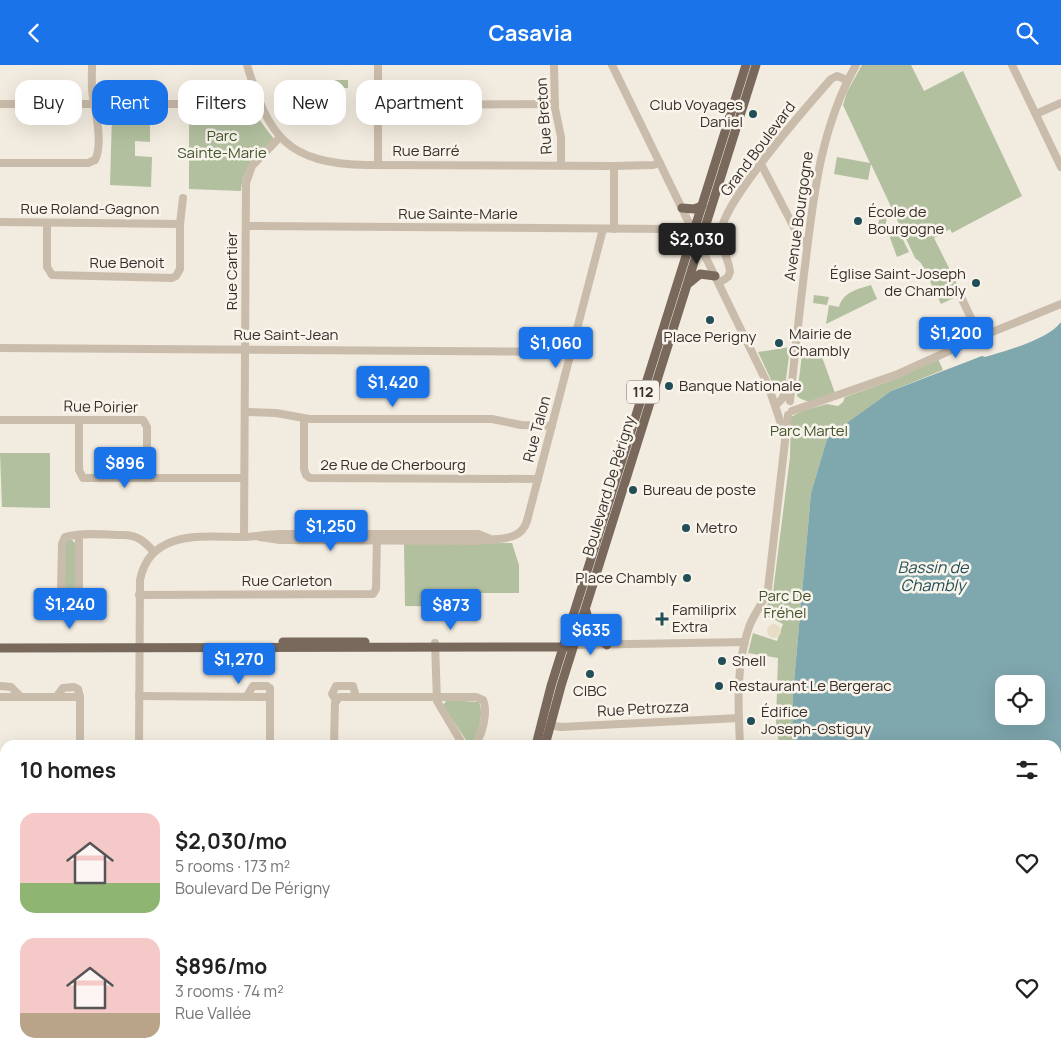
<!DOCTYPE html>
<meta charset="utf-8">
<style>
body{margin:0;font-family:Manrope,sans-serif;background:#f6f6f6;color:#222;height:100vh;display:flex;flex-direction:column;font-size:19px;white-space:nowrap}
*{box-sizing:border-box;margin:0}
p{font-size:16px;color:#767676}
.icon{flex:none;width:28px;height:28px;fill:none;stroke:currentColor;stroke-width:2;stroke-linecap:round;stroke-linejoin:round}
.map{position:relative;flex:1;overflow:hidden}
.drawer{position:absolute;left:0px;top:675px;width:1061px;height:321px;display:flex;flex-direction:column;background:#fff;border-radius:15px 15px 0 0;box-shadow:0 5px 20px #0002}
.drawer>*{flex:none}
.banner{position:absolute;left:15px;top:15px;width:500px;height:45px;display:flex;gap:10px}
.buttons{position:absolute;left:995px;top:610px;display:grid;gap:10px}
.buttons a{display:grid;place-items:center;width:50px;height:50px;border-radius:10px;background:#fff;box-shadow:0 5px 20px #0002;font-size:25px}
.price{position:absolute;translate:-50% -42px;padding:0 11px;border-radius:5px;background:#1a73e8;color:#fff;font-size:16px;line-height:32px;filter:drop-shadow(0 1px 2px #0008)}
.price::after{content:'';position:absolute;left:50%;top:30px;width:15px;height:11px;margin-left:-8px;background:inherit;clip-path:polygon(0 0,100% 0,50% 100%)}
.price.on{background:#222;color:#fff}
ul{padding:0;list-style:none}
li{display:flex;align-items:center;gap:15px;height:125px;padding:0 20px}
li span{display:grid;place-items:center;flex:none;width:140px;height:100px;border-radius:15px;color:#555}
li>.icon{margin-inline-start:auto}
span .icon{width:60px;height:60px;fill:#fffc;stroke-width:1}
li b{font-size:21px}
h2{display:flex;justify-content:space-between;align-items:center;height:60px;padding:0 20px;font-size:21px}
.pill{padding:0 18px;border-radius:15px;background:#fff;box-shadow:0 5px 20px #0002;font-size:18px;line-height:45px}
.pill.on{background:#1a73e8;color:#fff}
header{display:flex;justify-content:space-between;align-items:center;height:65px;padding:0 20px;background:#1a73e8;color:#fff;font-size:22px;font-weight:700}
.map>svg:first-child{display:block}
</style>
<header><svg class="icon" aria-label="back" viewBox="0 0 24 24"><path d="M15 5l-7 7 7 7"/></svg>Casavia<svg class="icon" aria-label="search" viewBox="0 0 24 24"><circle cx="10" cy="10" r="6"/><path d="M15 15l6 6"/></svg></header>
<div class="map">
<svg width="1061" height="996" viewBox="0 0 1061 996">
<rect width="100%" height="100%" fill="#f2ebdf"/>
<g fill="#b2c09f">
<polygon points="862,0 911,0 924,26 963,6 1022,131 952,168 950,164 934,173 962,229 941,239 921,198 915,193 871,99 868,115 834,109 837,92 870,98 843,40 847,27"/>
<rect x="335" y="15" width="13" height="8"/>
<polygon points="296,16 296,49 281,49 281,17"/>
<rect x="316" y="17" width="15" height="32"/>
<path d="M253,38L261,57L274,74C258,90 242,103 241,126L189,124V46L232,45Z"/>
<polygon points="112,51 150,52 150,77 135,76 135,91 152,92 151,122 110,120"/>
<polygon points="881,146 888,147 885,162 878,161"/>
<polygon points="896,160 909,187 897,192 889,170 884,166"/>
<path d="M871,220L877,234L826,259L829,240L839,242C843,227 858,224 871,220Z"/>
<polygon points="814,230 829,232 827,240 813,238"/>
<polygon points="790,282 785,323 780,323 772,317 758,287"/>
<path d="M802,289L822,292L835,328C821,333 810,342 797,331Z"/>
<polygon points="938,294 943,305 891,326 834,367 827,374 811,428 793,628 793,680 779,680 776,657 778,593 748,588 753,568 777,576 783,559 763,549 773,527 790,392 791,352 802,346 827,339 838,341 843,337 845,332 898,313"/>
<polygon points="0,388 50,388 50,443 2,442"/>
<polygon points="68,475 72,475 75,478 76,527 70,531 65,526 65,479"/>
<polygon points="512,478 519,500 519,528 475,528 474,542 405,541 404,479"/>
<path d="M447,635L479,637C484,647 479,670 471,677L466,675L444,642V639Z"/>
<polygon points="6,991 141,991 138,993"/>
<polygon points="175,991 446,991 175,992"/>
<polygon points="630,991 650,991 649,996 629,996"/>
</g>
<circle fill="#e9ddc6" cx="774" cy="566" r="7"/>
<g fill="#7fa7ae" fill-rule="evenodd">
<path d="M1061,257V996H898L900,991H1056V680H793V628L811,428L827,374L834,367L891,326L982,291L985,292C1006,286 1049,274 1061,257ZM1004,619H1036V651H1004Z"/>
<polygon points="650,991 676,991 675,996 649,996"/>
</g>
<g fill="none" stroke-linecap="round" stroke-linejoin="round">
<g stroke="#cabcab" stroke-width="8">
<path d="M247,0C269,73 287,98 367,100L614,101L653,100L660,98"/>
<polyline points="378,0 378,100"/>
<polyline points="554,0 555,43 561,72 561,100"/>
<path d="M612,0L767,318C774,337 780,353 785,374"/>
<polyline points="1012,0 1061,102"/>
<polyline points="0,39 226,39 256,30"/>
<polyline points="378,40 555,39"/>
<polyline points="1036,49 1061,38"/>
<path d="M0,98H88L95,95C103,80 96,48 93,32C91,22 92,10 92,0"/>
<polyline points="761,99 799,172 807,180"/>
<polyline points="0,157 180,159"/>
<polyline points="47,158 47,202 52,210 172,213 176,211 180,204 180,159 183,133"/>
<polyline points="246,161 670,164"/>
<polyline points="614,164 614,101"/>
<path d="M719,218L728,212L730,207C729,193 719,182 721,167C723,137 808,40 831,14L837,11L847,15"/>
<polyline points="961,232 980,272"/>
<polyline points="0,283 572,287"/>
<path d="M790,336C795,288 800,240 806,193C814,125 822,60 856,0"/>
<polyline points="776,340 782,334 789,319"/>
<polyline points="792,346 898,309 980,272 1061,239"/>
<polyline points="245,347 276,348 309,354 492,354 521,360 552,361"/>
<polyline points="304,354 304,404 306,410 310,413 538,414"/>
<polyline points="0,355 143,355 147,362 147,413"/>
<polyline points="79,355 79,405 83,413 244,413"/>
<path d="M79,471V526L75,533L67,534L61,525L62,479L65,472C82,467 105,470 123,470C138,470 145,477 154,487"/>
<polyline points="244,472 246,118 252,101 280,72"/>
<path d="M260,472L280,475L479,476C497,472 520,478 527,456L603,164"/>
<polyline points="139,530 373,529 376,524 377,472"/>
<polyline points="435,578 437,636 463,680"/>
<polyline points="574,580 745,577"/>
<polyline points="0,621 11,622 21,632"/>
<polyline points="57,631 63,623 74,622 78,624 80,632"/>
<polyline points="139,631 270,632 270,680"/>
<polyline points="247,631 253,621 267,621 270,623 270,632"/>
<polyline points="0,632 80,632 80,680"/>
<polyline points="336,635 332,629 336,621 353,621 356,632"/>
<polyline points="549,660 561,662 739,653"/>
<path d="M139,680L140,515C150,464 203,472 242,472C255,472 267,469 280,469H478L488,473"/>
<path d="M334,680L335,638L339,632H476L483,635C488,645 483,673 473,680"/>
<path d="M740,680C738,640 736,600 749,562C754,548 764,538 768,524L788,350"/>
<polyline points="0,732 5,741"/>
<polyline points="0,821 5,822"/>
<polyline points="0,881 5,882"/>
<polyline points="0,939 5,939"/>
<polyline points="170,991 170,996"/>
<polyline points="806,991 807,996"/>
<polyline points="2,996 2,968 5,955"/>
<polyline points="449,996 451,991"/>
<polyline points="624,996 625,991"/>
</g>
<g stroke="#79685c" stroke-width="9">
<polyline points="682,143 694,144 702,141"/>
<polyline points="689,218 700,209 715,211"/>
<polyline points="586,546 591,565 607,580"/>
<polyline points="283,577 365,577"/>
<polyline points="0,583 566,582"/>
<polyline points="536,680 551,621 746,0"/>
<polyline points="545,680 561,621 756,0"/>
<polyline points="509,996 509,991"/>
<polyline points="518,996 519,991"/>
</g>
</g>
<g fill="#214e57" stroke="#f9f4eb" stroke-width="2">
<circle cx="753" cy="49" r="5"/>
<circle cx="858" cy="156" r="5"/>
<circle cx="976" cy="218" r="5"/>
<circle cx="710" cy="255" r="5"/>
<circle cx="779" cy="278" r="5"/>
<circle cx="669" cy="321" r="5"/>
<circle cx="633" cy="425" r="5"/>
<circle cx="686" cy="463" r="5"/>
<circle cx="687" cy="513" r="5"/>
<path d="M659.5 546.5h5v5h5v5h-5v5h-5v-5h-5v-5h5z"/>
<circle cx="722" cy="596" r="5"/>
<circle cx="590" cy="609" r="5"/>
<circle cx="719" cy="621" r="5"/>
<circle cx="751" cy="656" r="5"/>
</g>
<g text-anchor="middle" stroke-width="5" stroke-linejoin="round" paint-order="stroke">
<rect fill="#f9f4eb" stroke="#726a64" stroke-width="1" x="627" y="315.5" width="32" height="23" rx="4"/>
<g font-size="14" font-weight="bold" fill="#382f2a">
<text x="643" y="332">112</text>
</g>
<g font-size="15" fill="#382f2a" stroke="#f9f4eb" text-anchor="start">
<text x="743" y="45" text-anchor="end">Club Voyages<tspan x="743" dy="17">Daniel</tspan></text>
<text x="868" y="152">École de<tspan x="868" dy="17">Bourgogne</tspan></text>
<text x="966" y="214" text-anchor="end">Église Saint-Joseph<tspan x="966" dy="17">de Chambly</tspan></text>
<text x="789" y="274">Mairie de<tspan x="789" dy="17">Chambly</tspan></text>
<text x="710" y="277" text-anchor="middle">Place Perigny</text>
<text x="679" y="326">Banque Nationale</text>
<text x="643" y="430">Bureau de poste</text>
<text x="696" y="468">Metro</text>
<text x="677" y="518" text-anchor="end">Place Chambly</text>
<text x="672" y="550">Familiprix<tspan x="672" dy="17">Extra</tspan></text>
<text x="732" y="601">Shell</text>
<text x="729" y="626">Restaurant Le Bergerac</text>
<text x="590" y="631" text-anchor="middle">CIBC</text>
<text x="761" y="652">Édifice<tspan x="761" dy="17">Joseph-Ostiguy</tspan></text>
</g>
<g font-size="15" fill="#382f2a" stroke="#f9f4eb">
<text transform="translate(544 51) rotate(-94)" y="5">Rue Breton</text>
<text transform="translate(758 84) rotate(-53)" y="5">Grand Boulevard</text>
<text x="426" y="91">Rue Barré</text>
<text x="90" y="149">Rue Roland-Gagnon</text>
<text x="458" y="154">Rue Sainte-Marie</text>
<text transform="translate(799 151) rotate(-82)" y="5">Avenue Bourgogne</text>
<text x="127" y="203">Rue Benoit</text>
<text transform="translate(232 206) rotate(-90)" y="5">Rue Cartier</text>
<text x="286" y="275">Rue Saint-Jean</text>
<text transform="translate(101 342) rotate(1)" y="5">Rue Poirier</text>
<text transform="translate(537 364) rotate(-75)" y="5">Rue Talon</text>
<text x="393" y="405">2e Rue de Cherbourg</text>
<text transform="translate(609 421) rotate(-73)" y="5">Boulevard De Périgny</text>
<text x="287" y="521">Rue Carleton</text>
<text transform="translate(643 644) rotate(-3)" y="5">Rue Petrozza</text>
</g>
<g font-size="15" fill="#43552e" stroke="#f9f4eb">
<text x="222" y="76">Parc<tspan x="222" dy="17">Sainte-Marie</tspan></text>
<text x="809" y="371">Parc Martel</text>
<text x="785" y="536">Parc De<tspan x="785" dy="17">Fréhel</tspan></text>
</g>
<g font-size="16" font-style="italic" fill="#214e57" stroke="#f9f4eb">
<text x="933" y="508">Bassin de<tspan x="933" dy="18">Chambly</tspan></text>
</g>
</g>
</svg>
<div class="buttons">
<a><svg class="icon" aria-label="locate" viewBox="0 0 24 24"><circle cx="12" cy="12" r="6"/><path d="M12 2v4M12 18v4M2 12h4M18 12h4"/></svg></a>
</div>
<b class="price on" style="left:697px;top:200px">$2,030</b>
<b class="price" style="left:956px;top:294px">$1,200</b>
<b class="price" style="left:556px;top:304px">$1,060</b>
<b class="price" style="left:393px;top:343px">$1,420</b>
<b class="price" style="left:125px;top:424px">$896</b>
<b class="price" style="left:331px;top:487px">$1,250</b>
<b class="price" style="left:70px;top:565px">$1,240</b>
<b class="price" style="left:451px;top:566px">$873</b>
<b class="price" style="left:591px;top:591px">$635</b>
<b class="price" style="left:239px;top:620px">$1,270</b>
<div class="banner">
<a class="pill">Buy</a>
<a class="pill on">Rent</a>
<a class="pill">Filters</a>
<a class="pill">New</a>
<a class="pill">Apartment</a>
</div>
<section class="drawer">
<h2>10 homes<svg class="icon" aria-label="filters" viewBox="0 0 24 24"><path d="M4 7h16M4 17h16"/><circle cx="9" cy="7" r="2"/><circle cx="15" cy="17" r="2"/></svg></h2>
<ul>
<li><span style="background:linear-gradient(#f6c9c9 70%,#8fb573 0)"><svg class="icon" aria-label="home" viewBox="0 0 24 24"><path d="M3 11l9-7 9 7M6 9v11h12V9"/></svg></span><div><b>$2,030/mo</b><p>5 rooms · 173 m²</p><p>Boulevard De Périgny</p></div><svg class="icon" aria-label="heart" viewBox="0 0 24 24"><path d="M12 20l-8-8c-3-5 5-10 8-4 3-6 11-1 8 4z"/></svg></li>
<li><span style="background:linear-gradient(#f6c9c9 75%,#b9a48a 0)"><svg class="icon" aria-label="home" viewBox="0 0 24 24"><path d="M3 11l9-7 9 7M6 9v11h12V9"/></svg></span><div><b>$896/mo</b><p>3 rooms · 74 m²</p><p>Rue Vallée</p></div><svg class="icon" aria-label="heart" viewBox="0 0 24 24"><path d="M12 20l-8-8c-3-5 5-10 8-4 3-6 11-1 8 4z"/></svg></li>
</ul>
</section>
</div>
